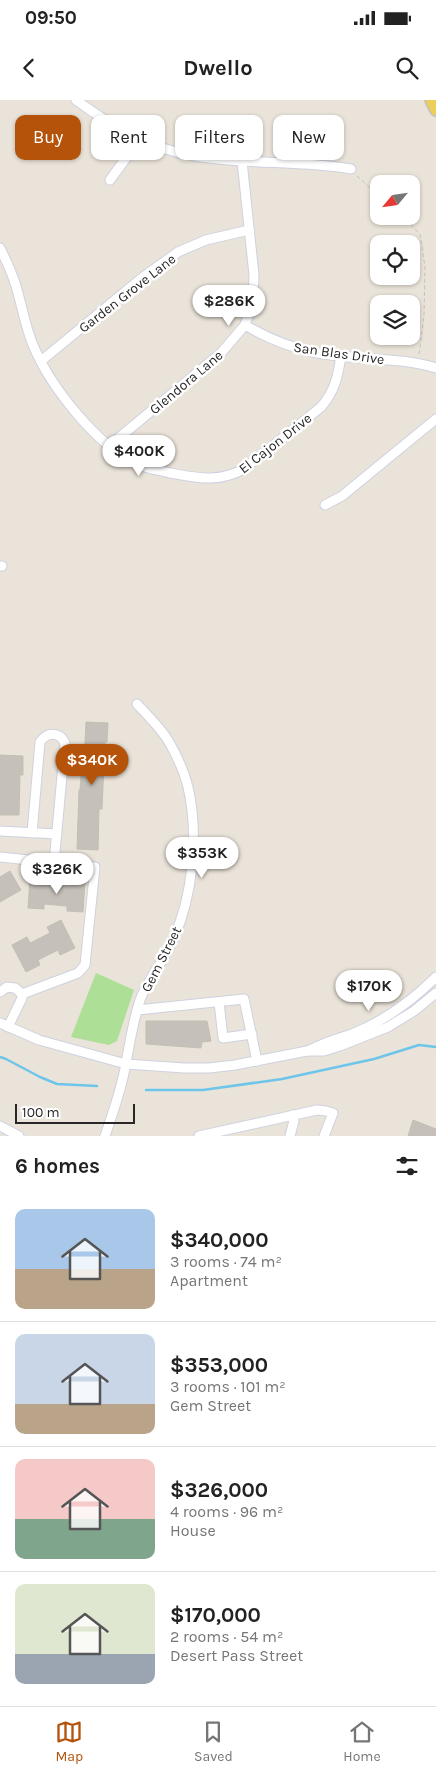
<!DOCTYPE html>
<meta charset="utf-8">
<style>
body{margin:0;font-family:Karla,sans-serif;background:#f6f6f6;color:#222;height:100vh;display:flex;flex-direction:column;font-size:19px;white-space:nowrap}
*{box-sizing:border-box;margin:0}
p{font-size:16px;color:#767676}
.icon{flex:none;width:28px;height:28px;fill:none;stroke:currentColor;stroke-width:2;stroke-linecap:round;stroke-linejoin:round}
.map{position:relative;height:1036px;overflow:hidden}
.sheet{display:flex;flex-direction:column;background:#fff;flex:1}
.sheet>*{flex:none}
.hud{position:absolute;left:15px;top:15px;width:406px;height:45px;display:flex;gap:10px}
.needle{width:32px;rotate:241deg}
.tools{position:absolute;left:370px;top:75px;display:grid;gap:10px}
.tools a{display:grid;place-items:center;width:50px;height:50px;border-radius:10px;background:#fff;box-shadow:0 1px 4px #0004;font-size:25px}
.scale{position:absolute;left:15px;bottom:12px;width:120px;box-sizing:border-box;padding-left:5px;border:2px solid #272727;border-top:0;font-size:14px;line-height:18px;white-space:nowrap;color:#272727;-webkit-text-stroke:4px #fff;paint-order:stroke}
.price{position:absolute;translate:-50% -42px;padding:0 11px;border-radius:18px;background:#fff;color:#222;font-size:16px;line-height:32px;filter:drop-shadow(0 1px 2px #0008)}
.price::after{content:'';position:absolute;left:50%;top:30px;width:15px;height:11px;margin-left:-8px;background:inherit;clip-path:polygon(0 0,100% 0,50% 100%)}
.price.on{background:#b45309;color:#fff}
ul{padding:0;list-style:none}
li{display:flex;align-items:center;gap:15px;height:125px;padding:0 15px}
li+li{border-top:1px solid #e0e0e0}
li span{display:grid;place-items:center;flex:none;width:140px;height:100px;border-radius:10px;color:#555}
li>.icon{margin-inline-start:auto}
span .icon{width:60px;height:60px;fill:#fffc;stroke-width:1}
li b{font-size:21px}
h2{display:flex;justify-content:space-between;align-items:center;height:60px;padding:0 15px;font-size:21px}
.chip{padding:0 18px;border-radius:10px;background:#fff;box-shadow:0 1px 4px #0004;font-size:18px;line-height:45px}
.chip.on{background:#b45309;color:#fff}
.status{display:flex;justify-content:space-between;align-items:center;height:35px;padding:0 25px;background:#fff;direction:ltr}
.status svg{height:14px;fill:currentColor}
header{display:flex;justify-content:space-between;align-items:center;height:65px;padding:0 15px;background:#fff;font-size:22px;font-weight:700}
.dock{display:flex;justify-content:space-around;align-items:center;height:70px;border-top:1px solid #e0e0e0;background:#fff;font-size:14px;color:#767676}
.dock a{display:grid;justify-items:center;gap:2px}
.dock .on{color:#b45309}
.map>svg:first-child{display:block}
</style>
<div class="status"><b>09:50</b><svg viewBox="0 0 49 12"><path d="M0 12V9h3v3zM5 12V6h3v6zM10 12V3h3v9zM15 12V0h3v12zM26 1h20v11H26zM47 4h2v5h-2z"/></svg></div>
<header><svg class="icon" aria-label="back" viewBox="0 0 24 24"><path d="M15 5l-7 7 7 7"/></svg>Dwello<svg class="icon" aria-label="search" viewBox="0 0 24 24"><circle cx="10" cy="10" r="6"/><path d="M15 15l6 6"/></svg></header>
<div class="map">
<svg width="436" height="1036" viewBox="0 0 436 1036">
<rect width="100%" height="100%" fill="#eae3d9"/>
<polygon fill="#addf96" points="96,873 134,890 117,941 109,945 71,937"/>
<g fill="none" stroke-linecap="round" stroke-linejoin="round">
<g stroke="#6ec5ea" stroke-width="2.5">
<polyline points="0,957 6,959 40,977 57,984 97,986"/>
<polyline points="146,990 203,990 282,979 374,959 419,945 436,947"/>
</g>
</g>
<g fill="#c5c0b9" stroke="#c4bfb3">
<polygon points="86,622 108,623 107,642 105,642 102,709 99,709 98,750 77,749 79,690 80,690 82,662 84,662"/>
<polygon points="0,655 23,656 23,675 20,675 19,715 0,715"/>
<polygon points="10,771 21,790 0,802 0,777"/>
<polygon points="30,778 45,779 45,784 68,786 68,781 85,782 83,812 67,811 67,806 44,804 44,809 28,808"/>
<polygon points="61,820 75,848 60,855 58,850 38,860 40,865 26,872 12,845 27,837 30,843 50,833 47,827"/>
<polygon points="146,921 207,921 211,941 202,942 201,948 146,944"/>
<polygon points="413,1020 436,1029 436,1036 408,1036"/>
</g>
<g fill="none" stroke-linecap="round" stroke-linejoin="round">
<defs>
<g id="minor">
<path d="M76,0C113,27 150,49 195,56C247,65 300,60 351,69"/>
<polyline points="110,80 129,54 136,38"/>
<path d="M0,148C6,160 12,173 16,186C22,206 25,226 33,245C50,286 96,345 137,364C147,369 159,370 170,373C199,378 217,383 244,369L321,307C335,291 338,276 341,256"/>
<path d="M245,225C267,238 288,247 313,252C354,261 397,256 436,268"/>
<polyline points="41,261 143,177 178,152 206,140 249,130"/>
<polyline points="109,346 221,253 245,225 253,201 254,175 242,61"/>
<polyline points="325,405 342,396 436,319"/>
<polyline points="0,466 2,466"/>
<polyline points="0,731 57,734"/>
<path d="M32,733L40,642C47,632 59,631 65,643L54,763"/>
<polyline points="0,757 95,767 85,865 78,873 22,894"/>
<polyline points="0,892 7,887 15,888 22,894 22,898 8,927"/>
<polyline points="219,902 223,938 252,934"/>
<polyline points="137,910 244,899 257,961"/>
<polyline points="0,923 39,940 126,964 184,968 209,968 235,965 307,951 324,951 340,946 388,927 414,911 436,893"/>
<path d="M308,951C322,943 336,939 352,934C384,921 412,901 436,877"/>
<polyline points="0,1026 19,1036"/>
<path d="M105,1036C113,1012 122,988 126,963C130,942 133,921 140,900C148,879 164,861 173,840C193,796 199,735 188,687C184,671 177,656 169,642C161,628 148,616 137,604"/>
<polyline points="199,1036 317,1010 326,1011 333,1013 324,1036"/>
<polyline points="290,1036 294,1021 293,1015"/>
</g>
<polyline id="major" points="431,0 436,10"/>
</defs>
<use href="#minor" stroke="#ced1e0" stroke-width="11"/>
<use href="#major" stroke="#c3c3c3" stroke-width="14"/>
<g stroke="#c3c3c3" stroke-width="1" stroke-dasharray="4 2.5" stroke-linecap="butt">
<polyline points="357,76 379,96"/>
<polyline points="401,116 420,134 425,167 424,216 419,255"/>
</g>
<use href="#minor" stroke="#fff" stroke-width="9"/>
<use href="#major" stroke="#ebce5c" stroke-width="11"/>
</g>
<g text-anchor="middle" stroke-width="5" stroke-linejoin="round" paint-order="stroke">
<g font-size="14" fill="#272727" stroke="#fff">
<text transform="translate(127 193) rotate(-38)" y="5">Garden Grove Lane</text>
<text transform="translate(339 253) rotate(8)" y="5">San Blas Drive</text>
<text transform="translate(186 282) rotate(-40)" y="5">Glendora Lane</text>
<text transform="translate(275 343) rotate(-38)" y="5">El Cajon Drive</text>
<text transform="translate(161 859) rotate(-63)" y="5">Gem Street</text>
</g>
</g>
</svg>
<div class="tools">
<a><svg class="needle" viewBox="-14 -14 28 28"><path d="M0-13l5 13h-10z" fill="#e53935"/><path d="M0 13l5-13h-10z" fill="#767676"/></svg></a>
<a><svg class="icon" aria-label="locate" viewBox="0 0 24 24"><circle cx="12" cy="12" r="6"/><path d="M12 2v4M12 18v4M2 12h4M18 12h4"/></svg></a>
<a><svg class="icon" aria-label="layers" viewBox="0 0 24 24"><path d="M12 4l9 5-9 5-9-5zM3 14l9 5 9-5"/></svg></a>
</div>
<div class="scale">100 m</div>
<b class="price" style="left:229px;top:227px">$286K</b>
<b class="price" style="left:139px;top:377px">$400K</b>
<b class="price on" style="left:92px;top:686px">$340K</b>
<b class="price" style="left:202px;top:779px">$353K</b>
<b class="price" style="left:57px;top:795px">$326K</b>
<b class="price" style="left:369px;top:912px">$170K</b>
<div class="hud">
<a class="chip on">Buy</a>
<a class="chip">Rent</a>
<a class="chip">Filters</a>
<a class="chip">New</a>
</div>
</div>
<section class="sheet">
<h2>6 homes<svg class="icon" aria-label="filters" viewBox="0 0 24 24"><path d="M4 7h16M4 17h16"/><circle cx="9" cy="7" r="2"/><circle cx="15" cy="17" r="2"/></svg></h2>
<ul>
<li><span style="background:linear-gradient(#a9c7e8 60%,#b9a48a 0)"><svg class="icon" aria-label="home" viewBox="0 0 24 24"><path d="M3 11l9-7 9 7M6 9v11h12V9"/></svg></span><div><b>$340,000</b><p>3 rooms · 74 m²</p><p>Apartment</p></div></li>
<li><span style="background:linear-gradient(#c9d6e8 70%,#b9a48a 0)"><svg class="icon" aria-label="home" viewBox="0 0 24 24"><path d="M3 11l9-7 9 7M6 9v11h12V9"/></svg></span><div><b>$353,000</b><p>3 rooms · 101 m²</p><p>Gem Street</p></div></li>
<li><span style="background:linear-gradient(#f6c9c9 60%,#7fa58c 0)"><svg class="icon" aria-label="home" viewBox="0 0 24 24"><path d="M3 11l9-7 9 7M6 9v11h12V9"/></svg></span><div><b>$326,000</b><p>4 rooms · 96 m²</p><p>House</p></div></li>
<li><span style="background:linear-gradient(#dfe7d0 70%,#9aa5b1 0)"><svg class="icon" aria-label="home" viewBox="0 0 24 24"><path d="M3 11l9-7 9 7M6 9v11h12V9"/></svg></span><div><b>$170,000</b><p>2 rooms · 54 m²</p><p>Desert Pass Street</p></div></li>
</ul>
</section>
<nav class="dock">
<a class="on"><svg class="icon" aria-label="map" viewBox="0 0 24 24"><path d="M3 6l6-2 6 2 6-2v14l-6 2-6-2-6 2zM9 4v14M15 6v14"/></svg>Map</a>
<a><svg class="icon" aria-label="saved" viewBox="0 0 24 24"><path d="M7 4h10v16l-5-4-5 4z"/></svg>Saved</a>
<a><svg class="icon" aria-label="home" viewBox="0 0 24 24"><path d="M3 11l9-7 9 7M6 9v11h12V9"/></svg>Home</a>
</nav>
